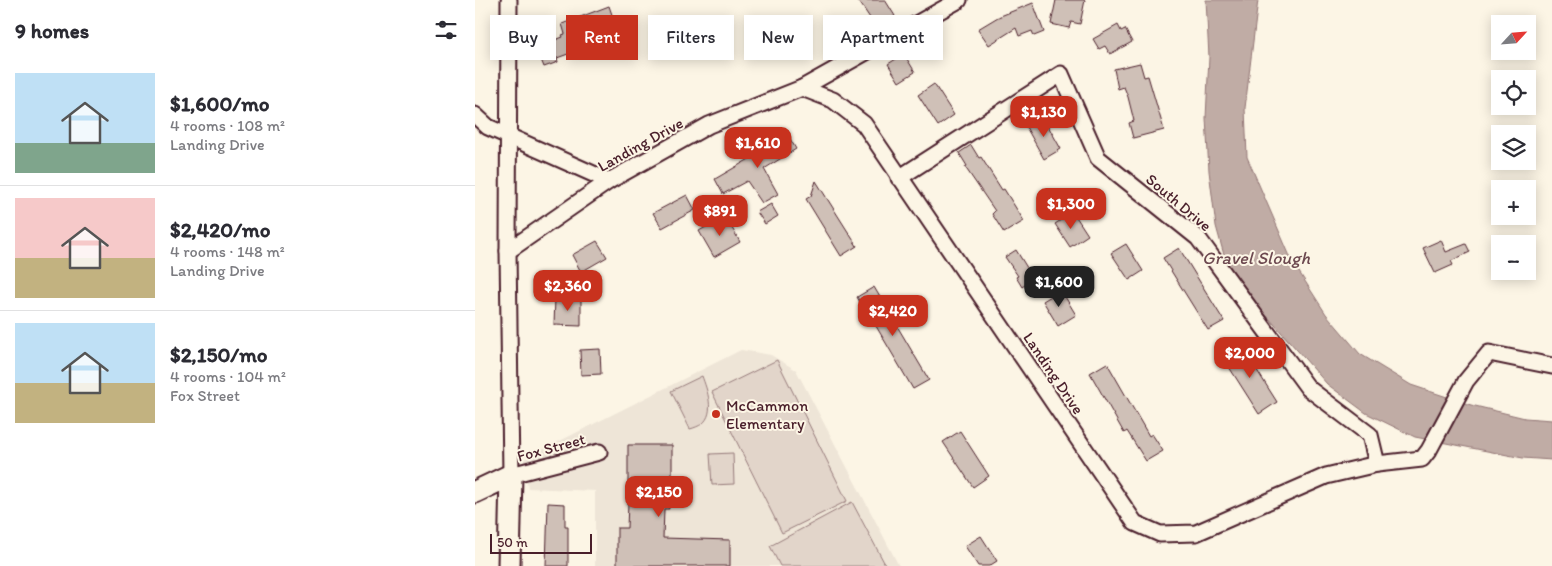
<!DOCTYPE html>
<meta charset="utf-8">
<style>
body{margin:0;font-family:Itim,sans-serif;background:#f7f7f7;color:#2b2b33;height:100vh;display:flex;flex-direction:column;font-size:19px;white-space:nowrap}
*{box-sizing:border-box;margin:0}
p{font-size:16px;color:#7c7c81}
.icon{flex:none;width:28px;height:28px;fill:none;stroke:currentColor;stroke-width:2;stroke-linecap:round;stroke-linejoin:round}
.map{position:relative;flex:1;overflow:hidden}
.panel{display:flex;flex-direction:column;background:#fff;width:475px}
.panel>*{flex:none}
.banner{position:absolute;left:15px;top:15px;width:475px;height:45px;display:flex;gap:10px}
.needle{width:32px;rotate:64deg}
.buttons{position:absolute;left:1016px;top:15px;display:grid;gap:10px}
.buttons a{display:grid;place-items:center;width:45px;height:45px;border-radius:0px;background:#fff;box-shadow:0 2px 12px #0003;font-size:25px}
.scale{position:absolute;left:15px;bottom:12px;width:102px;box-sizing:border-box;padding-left:5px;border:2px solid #4a1f2b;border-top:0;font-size:14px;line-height:18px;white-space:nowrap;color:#4a1f2b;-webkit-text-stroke:4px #fcf5e5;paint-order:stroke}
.price{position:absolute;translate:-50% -42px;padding:0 11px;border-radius:10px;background:#c8321e;color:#fff;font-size:16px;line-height:32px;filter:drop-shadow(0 1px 2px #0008)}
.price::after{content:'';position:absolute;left:50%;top:30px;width:15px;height:11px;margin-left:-8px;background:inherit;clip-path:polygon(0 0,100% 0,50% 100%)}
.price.active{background:#222;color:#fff}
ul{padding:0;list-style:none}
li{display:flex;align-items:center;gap:15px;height:125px;padding:0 15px}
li+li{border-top:1px solid #e1e1e2}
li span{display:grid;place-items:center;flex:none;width:140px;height:100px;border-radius:0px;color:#555}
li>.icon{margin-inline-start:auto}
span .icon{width:60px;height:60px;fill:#fffc;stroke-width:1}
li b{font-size:21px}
h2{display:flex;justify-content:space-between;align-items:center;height:60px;padding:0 15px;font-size:21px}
.pill{padding:0 18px;border-radius:0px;background:#fff;box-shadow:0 2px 12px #0003;font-size:18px;line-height:45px}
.pill.active{background:#c8321e;color:#fff}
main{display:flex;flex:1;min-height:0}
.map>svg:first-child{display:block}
</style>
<main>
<section class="panel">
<h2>9 homes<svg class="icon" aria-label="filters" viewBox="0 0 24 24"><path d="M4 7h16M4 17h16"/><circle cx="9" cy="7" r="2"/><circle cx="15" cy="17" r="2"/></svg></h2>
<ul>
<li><span style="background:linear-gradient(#bfe0f5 70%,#7fa58c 0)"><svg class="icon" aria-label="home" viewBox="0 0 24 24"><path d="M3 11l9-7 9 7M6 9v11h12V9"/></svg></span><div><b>$1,600/mo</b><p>4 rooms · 108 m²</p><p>Landing Drive</p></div></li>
<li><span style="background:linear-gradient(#f6c9c9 60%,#c2b280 0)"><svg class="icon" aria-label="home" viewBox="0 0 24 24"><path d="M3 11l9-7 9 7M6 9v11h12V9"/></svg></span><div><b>$2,420/mo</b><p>4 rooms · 148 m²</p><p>Landing Drive</p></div></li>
<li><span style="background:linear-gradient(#bfe0f5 60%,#c2b280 0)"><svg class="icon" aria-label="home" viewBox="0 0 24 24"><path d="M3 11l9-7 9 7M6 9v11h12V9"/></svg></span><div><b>$2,150/mo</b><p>4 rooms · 104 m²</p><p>Fox Street</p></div></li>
</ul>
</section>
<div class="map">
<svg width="1077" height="566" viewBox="0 0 1077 566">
<rect width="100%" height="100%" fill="#fcf5e5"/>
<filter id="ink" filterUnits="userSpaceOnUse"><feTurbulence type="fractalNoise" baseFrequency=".02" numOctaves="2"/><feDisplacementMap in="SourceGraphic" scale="10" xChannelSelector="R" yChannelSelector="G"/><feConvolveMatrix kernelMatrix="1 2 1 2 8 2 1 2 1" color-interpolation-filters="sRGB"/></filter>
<g filter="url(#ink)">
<polygon fill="#eee5d7" points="266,350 296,355 321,370 424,566 120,566 120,491 53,488 49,459"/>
<g fill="#e2d5ca" stroke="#967a7a">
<polygon points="302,360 372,501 307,533 237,392"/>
<path d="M227,376C232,390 241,413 227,424C224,426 219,428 215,429L196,391Z"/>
<polygon points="258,453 259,484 237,485 235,454"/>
<polygon points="377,502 411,566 305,566 295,546"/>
</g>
<polygon fill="#c0aca5" stroke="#917474" points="731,0 783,0 770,108 772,157 817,261 851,314 885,354 936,385 996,405 1050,418 1077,420 1077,460 1048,458 940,437 891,413 852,384 754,273 741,226 734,171 731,118 734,57"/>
<g fill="#cfc0b7" stroke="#4a1f2b">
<polygon points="383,0 410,0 420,16 409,23 407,20 404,22 401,18 397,21"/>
<polygon points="581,0 610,0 605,24 596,22 594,28 576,24"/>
<polygon points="558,3 569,32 559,36 557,31 544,36 541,28 514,45 503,29 523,17"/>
<polygon points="134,6 144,35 126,42 127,45 117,49 115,46 82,58 83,62 69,67 61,47 88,37 87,35 90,34 87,24"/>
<polygon points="643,25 646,31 650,29 657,42 635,54 630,46 624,49 618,39"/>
<polygon points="429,54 440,72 424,82 413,64"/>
<polygon points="665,63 669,77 673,76 689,130 658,138 654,123 659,121 653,97 649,87 643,89 639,69"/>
<polygon points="459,84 479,115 463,126 443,95"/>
<polygon points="568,117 586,149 569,159 551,127"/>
<polygon points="311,132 321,149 289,169 303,194 287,203 272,181 248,194 240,179 288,151 286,148"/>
<polygon points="496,145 504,158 506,157 527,190 529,189 549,221 529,233 517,214 520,211 490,167 492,166 484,153"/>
<polygon points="341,181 382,246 366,256 331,199 336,196"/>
<polygon points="212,195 220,210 187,228 178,213"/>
<polygon points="296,204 303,216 290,224 282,212"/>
<polygon points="598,212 613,235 595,247 580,224"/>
<polygon points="250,216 265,242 239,257 224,231"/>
<polygon points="966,240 971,252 991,244 995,252 976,261 978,265 960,273 948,248"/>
<polygon points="122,241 132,257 106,272 97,255"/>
<polygon points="651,244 668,271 654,280 636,253"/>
<polygon points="704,248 749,321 733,330 688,258"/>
<polygon points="541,250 559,279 547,287 541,277 543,276 530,257"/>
<polygon points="399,287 454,380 438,389 398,321 396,322 382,297"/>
<polygon points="586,290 601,315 583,326 568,301"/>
<polygon points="80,298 106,299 106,326 79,325"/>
<polygon points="766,345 802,402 784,414 747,356"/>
<polygon points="125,349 126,374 106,375 105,350"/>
<polygon points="632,363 674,436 677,434 688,451 671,461 652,431 649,433 615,373"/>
<polygon points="485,431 514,476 498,487 468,442"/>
<polygon points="153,445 197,445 197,497 193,497 194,509 189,509 188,538 255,540 255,566 142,566 142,528 152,528 153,503 155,503 155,483 153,482"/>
<polygon points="73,503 90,504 90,526 93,526 93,566 71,566"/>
<polygon points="506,536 522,561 514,566 503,566 490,546"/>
</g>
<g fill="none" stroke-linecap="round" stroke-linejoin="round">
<defs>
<g id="street">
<polyline points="34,0 33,251 36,475 124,452"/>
<polyline points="327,88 358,100 389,124 660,523 685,534 721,533 851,476 902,464 947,459 954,450 991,381 1014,353 1077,366"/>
<polyline points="0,115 13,127 134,181"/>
<polyline points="424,178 586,74 623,158 723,238 833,388 895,435 902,464"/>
<polyline points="33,251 134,181 234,125 327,88 484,0"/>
</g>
<polyline id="secondary" points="0,492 36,475 34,566"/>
</defs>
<use href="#street" stroke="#4a1f2b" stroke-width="19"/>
<use href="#secondary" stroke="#4a1f2b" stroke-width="25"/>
<use href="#street" stroke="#fcf5e5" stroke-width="15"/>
<use href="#secondary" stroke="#fcf5e5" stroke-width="21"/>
</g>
</g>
<circle fill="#c8321e" stroke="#fcf5e5" stroke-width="2" cx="241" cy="414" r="5"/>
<g text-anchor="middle" stroke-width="4" stroke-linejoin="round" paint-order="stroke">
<g font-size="16" fill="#4a1f2b" stroke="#fcf5e5">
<text transform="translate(165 144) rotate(-29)" y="6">Landing Drive</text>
<text transform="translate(704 202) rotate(40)" y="6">South Drive</text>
<text transform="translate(579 373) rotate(56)" y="6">Landing Drive</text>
<text transform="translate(76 447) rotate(-15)" y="6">Fox Street</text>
</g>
<g font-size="16" fill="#4a1f2b" stroke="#fcf5e5" text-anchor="start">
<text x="251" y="411">McCammon<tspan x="251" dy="18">Elementary</tspan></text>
</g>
<g font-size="18" font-style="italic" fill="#6d4950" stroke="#fcf5e5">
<text x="781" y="264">Gravel Slough</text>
</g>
</g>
</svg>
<div class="buttons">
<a><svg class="needle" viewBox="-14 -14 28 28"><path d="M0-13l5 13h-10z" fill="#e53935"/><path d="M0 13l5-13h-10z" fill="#7c7c81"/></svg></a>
<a><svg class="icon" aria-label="locate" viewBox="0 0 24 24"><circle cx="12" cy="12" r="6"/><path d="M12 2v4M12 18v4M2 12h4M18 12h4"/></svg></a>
<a><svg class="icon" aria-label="layers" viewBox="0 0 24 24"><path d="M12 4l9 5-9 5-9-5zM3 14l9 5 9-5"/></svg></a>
<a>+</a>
<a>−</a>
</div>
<div class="scale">50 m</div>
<b class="price" style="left:569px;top:138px">$1,130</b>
<b class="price" style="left:283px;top:169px">$1,610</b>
<b class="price" style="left:596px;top:230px">$1,300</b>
<b class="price" style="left:245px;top:237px">$891</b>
<b class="price active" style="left:584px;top:308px">$1,600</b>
<b class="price" style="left:93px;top:312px">$2,360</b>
<b class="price" style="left:418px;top:337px">$2,420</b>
<b class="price" style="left:775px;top:379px">$2,000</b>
<b class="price" style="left:184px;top:518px">$2,150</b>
<div class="banner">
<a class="pill">Buy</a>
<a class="pill active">Rent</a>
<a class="pill">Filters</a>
<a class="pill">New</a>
<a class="pill">Apartment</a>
</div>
</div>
</main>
